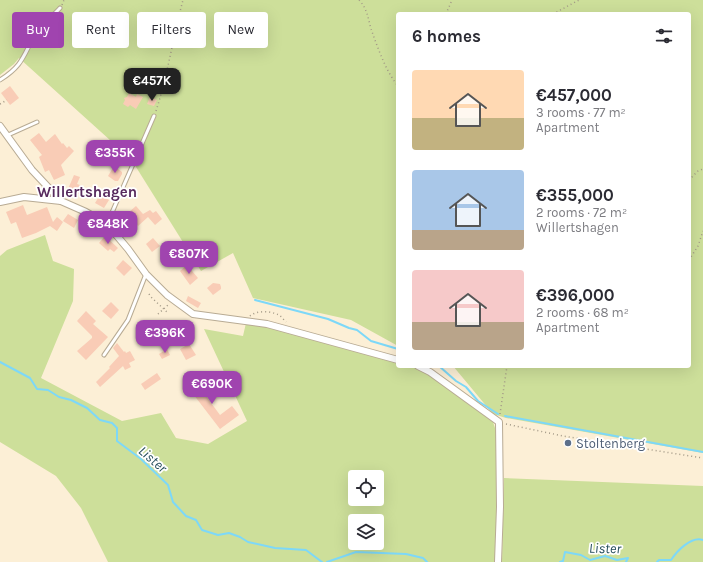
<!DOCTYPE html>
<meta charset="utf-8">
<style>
body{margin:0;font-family:Karla,sans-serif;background:#f2f2f3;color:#2b2b33;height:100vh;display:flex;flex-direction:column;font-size:15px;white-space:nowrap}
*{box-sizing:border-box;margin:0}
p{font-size:13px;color:#7c7c81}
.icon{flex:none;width:22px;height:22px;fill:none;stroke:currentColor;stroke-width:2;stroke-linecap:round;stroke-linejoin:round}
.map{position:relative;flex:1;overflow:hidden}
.panel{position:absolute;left:396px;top:12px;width:295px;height:356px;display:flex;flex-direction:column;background:#fff;border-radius:4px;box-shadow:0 4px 16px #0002}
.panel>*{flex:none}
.top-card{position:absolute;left:12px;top:12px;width:324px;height:36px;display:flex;gap:8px}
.tools{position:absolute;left:348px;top:470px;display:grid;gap:8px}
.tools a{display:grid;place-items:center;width:36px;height:36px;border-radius:4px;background:#fff;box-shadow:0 4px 16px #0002;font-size:20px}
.price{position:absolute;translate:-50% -34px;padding:0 9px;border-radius:8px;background:#a044af;color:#fff;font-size:13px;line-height:26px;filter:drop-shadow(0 1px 2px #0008)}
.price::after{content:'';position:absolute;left:50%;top:24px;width:12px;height:9px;margin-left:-6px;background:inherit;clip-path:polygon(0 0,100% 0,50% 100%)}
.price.selected{background:#222;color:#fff}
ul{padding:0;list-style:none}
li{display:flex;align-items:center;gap:12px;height:100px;padding:0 16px}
li span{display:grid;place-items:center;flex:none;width:112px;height:80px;border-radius:4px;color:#555}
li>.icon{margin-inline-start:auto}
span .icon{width:48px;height:48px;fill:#fffc;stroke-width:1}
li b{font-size:17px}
h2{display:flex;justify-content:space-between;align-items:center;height:48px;padding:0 16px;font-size:17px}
.pill{padding:0 14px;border-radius:4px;background:#fff;box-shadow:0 4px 16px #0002;font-size:14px;line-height:36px}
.pill.selected{background:#a044af;color:#fff}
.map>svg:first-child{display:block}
</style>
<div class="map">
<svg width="703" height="562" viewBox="0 0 703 562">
<rect width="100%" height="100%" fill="#fcefd6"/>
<g fill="#cddf9a" fill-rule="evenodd">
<polygon points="0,0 703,0 703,453 506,418 493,414 453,366 689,366 689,14 398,14 398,346 351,320 253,298 233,253 201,271 131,159 19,58 14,64 0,75"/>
<path d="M45,235L53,261L74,269L73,301L41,378L122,421L161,413L176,438L208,444L247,421L204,329L243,336L246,323L266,326L398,361V366H410L429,374L493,422L496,431L498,512L495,562H108L81,508L56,476L0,442V256L7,250ZM355,477H377V499H355ZM355,521H377V543H355Z"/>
<polygon points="504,478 703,486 703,562 502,562"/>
</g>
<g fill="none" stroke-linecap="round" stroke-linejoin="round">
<g stroke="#7dd8f8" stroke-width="2">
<polyline points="255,300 328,319 349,328 357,330 371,341 398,349"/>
<polyline points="0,362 30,378 37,389 48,390 59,397 71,400 87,408 100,420 112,423 117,428 117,441 141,459 168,485 173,502 186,516 196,520 202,530 218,535 229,533 240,537 248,542 275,548 306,550 322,562"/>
<polyline points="439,366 456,381 466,387 478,401 498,414"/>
<polyline points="505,416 703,452"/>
<polyline points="327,562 356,552 406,554 423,558 427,562"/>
<polyline points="560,562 563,561 565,552 581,555 590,560 605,556 617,560 628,558 626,562"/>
<path d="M657,562L659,560H671C677,551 691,536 703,540"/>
</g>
</g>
<g fill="#f9ccb6">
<polygon points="83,27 97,37 90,45 77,35"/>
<polygon points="10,86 19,98 10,105 1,93"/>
<polygon points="129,93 136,97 137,94 143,97 136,109 130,105 128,107 123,104 125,100 124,98 127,97"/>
<polygon points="150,97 157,100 154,106 147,104"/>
<polygon points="39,133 46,142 55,134 62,144 63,143 67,148 69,146 74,151 61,165 65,175 54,180 49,170 45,172 39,157 42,155 30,140"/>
<polygon points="114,166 122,172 122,174 118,181 115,181 108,176"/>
<polygon points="74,175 80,177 77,184 83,186 79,194 68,189"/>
<polygon points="100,195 109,200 104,208 95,203"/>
<polygon points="23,205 27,215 47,207 53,222 57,217 63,222 57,231 50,226 36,233 22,238 16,222 11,224 6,212"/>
<polygon points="136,206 143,214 150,210 153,213 156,211 162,219 155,225 148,217 138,226 129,212"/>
<polygon points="68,214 78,220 74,228 63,221"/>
<polygon points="105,236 118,248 114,252 110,249 108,251 99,243"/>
<polygon points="153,238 160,246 152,252 146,244"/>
<polygon points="123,260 132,268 124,276 116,268"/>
<polygon points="187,265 198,278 190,285 180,271"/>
<polygon points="213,283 220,284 221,287 221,289 213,295 207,288"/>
<polygon points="188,296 201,303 198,308 186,301"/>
<polygon points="111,302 119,310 111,319 102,311"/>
<polygon points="86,311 96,321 93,324 108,337 86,360 77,351 92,338 92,336 77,321"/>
<polygon points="159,321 162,326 170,322 174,329 171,331 177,341 172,344 165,332 158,336 151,325"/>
<polygon points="117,343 124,352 125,351 126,353 130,351 135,360 129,363 131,367 125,370 123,366 100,387 96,382 110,368 109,367 119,356 113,348"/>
<polygon points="189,344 196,355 186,360 180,349"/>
<polygon points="167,349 170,355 162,359 159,354"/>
<polygon points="157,373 161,379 145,390 141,384"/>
<polygon points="201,376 207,383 200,388 220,415 232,406 239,415 220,429 187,386"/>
</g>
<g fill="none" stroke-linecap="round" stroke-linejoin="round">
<defs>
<g id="lane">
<path d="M0,80C24,65 23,55 36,33C42,24 53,16 60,8"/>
<polyline points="8,135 37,122"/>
<polyline points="107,224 154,116"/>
<polyline points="104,355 128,320 146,274"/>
</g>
<g id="street">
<polyline points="0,126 32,170 61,201 86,212 107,224 128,249 146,274 167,295 193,314 267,324 398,360"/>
<polyline points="0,202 24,197 61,201"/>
<polyline points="418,366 430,372 499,422 500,507 498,562"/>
</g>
</defs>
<use href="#lane" stroke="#b8ab94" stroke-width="5"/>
<use href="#street" stroke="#b8ab94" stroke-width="8"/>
<g stroke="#a39987" stroke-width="1.5" stroke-dasharray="1 3" stroke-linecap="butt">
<path d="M359,0C367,8 368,18 371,29C378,48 385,70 398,86"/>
<polyline points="62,5 64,0"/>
<polyline points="446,14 452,0"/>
<polyline points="553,14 579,0"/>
<polyline points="0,104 7,100"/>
<path d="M156,111C168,74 173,37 183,0"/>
<polyline points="689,180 698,171 703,169"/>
<polyline points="689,260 698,246 703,231"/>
<polyline points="149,294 151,297 167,312"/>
<polyline points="158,314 168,305"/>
<path d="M250,316C257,310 271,311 279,315C282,317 284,320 286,322"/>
<polyline points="500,414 507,366"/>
<polyline points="506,424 563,436 703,458"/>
</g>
<use href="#lane" stroke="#fff" stroke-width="3"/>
<use href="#street" stroke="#fff" stroke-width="6"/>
</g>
<circle fill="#5c6f8a" stroke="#fff" stroke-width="1.5" cx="568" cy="443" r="4"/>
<g text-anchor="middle" stroke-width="3.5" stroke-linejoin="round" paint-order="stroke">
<g font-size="13" fill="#4e5e75" stroke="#fff" text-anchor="start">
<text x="576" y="448">Stoltenberg</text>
</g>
<g font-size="14" font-style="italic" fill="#244c5a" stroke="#fff">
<text transform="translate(153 459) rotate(41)" y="5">Lister</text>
<text transform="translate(605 548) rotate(1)" y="5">Lister</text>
</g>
<g font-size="15" font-weight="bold" fill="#572a5e" stroke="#fff">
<text x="87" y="197">Willertshagen</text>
</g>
</g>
</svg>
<div class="tools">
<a><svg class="icon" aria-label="locate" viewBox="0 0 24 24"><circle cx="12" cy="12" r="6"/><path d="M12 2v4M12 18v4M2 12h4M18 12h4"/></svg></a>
<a><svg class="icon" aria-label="layers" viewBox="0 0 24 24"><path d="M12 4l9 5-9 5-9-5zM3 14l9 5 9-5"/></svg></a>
</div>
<b class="price selected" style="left:152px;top:102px">€457K</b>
<b class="price" style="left:115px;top:174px">€355K</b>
<b class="price" style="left:108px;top:245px">€848K</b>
<b class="price" style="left:189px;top:275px">€807K</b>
<b class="price" style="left:165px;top:354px">€396K</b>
<b class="price" style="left:212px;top:405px">€690K</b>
<div class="top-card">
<a class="pill selected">Buy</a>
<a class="pill">Rent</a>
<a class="pill">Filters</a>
<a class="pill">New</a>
</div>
<section class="panel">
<h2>6 homes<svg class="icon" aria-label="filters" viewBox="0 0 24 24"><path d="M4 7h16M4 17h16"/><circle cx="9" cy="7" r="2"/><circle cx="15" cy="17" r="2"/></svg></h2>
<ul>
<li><span style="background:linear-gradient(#ffd9b3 60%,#c2b280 0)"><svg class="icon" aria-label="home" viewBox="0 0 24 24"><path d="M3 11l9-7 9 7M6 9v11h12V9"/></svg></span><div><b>€457,000</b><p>3 rooms · 77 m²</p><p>Apartment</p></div></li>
<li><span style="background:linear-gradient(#a9c7e8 75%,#b9a48a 0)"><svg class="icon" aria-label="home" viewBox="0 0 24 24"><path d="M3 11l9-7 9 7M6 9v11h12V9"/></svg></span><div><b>€355,000</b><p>2 rooms · 72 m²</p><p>Willertshagen</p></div></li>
<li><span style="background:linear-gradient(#f6c9c9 65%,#b9a48a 0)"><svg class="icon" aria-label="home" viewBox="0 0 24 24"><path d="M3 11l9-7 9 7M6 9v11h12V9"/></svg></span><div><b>€396,000</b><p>2 rooms · 68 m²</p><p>Apartment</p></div></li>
</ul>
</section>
</div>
